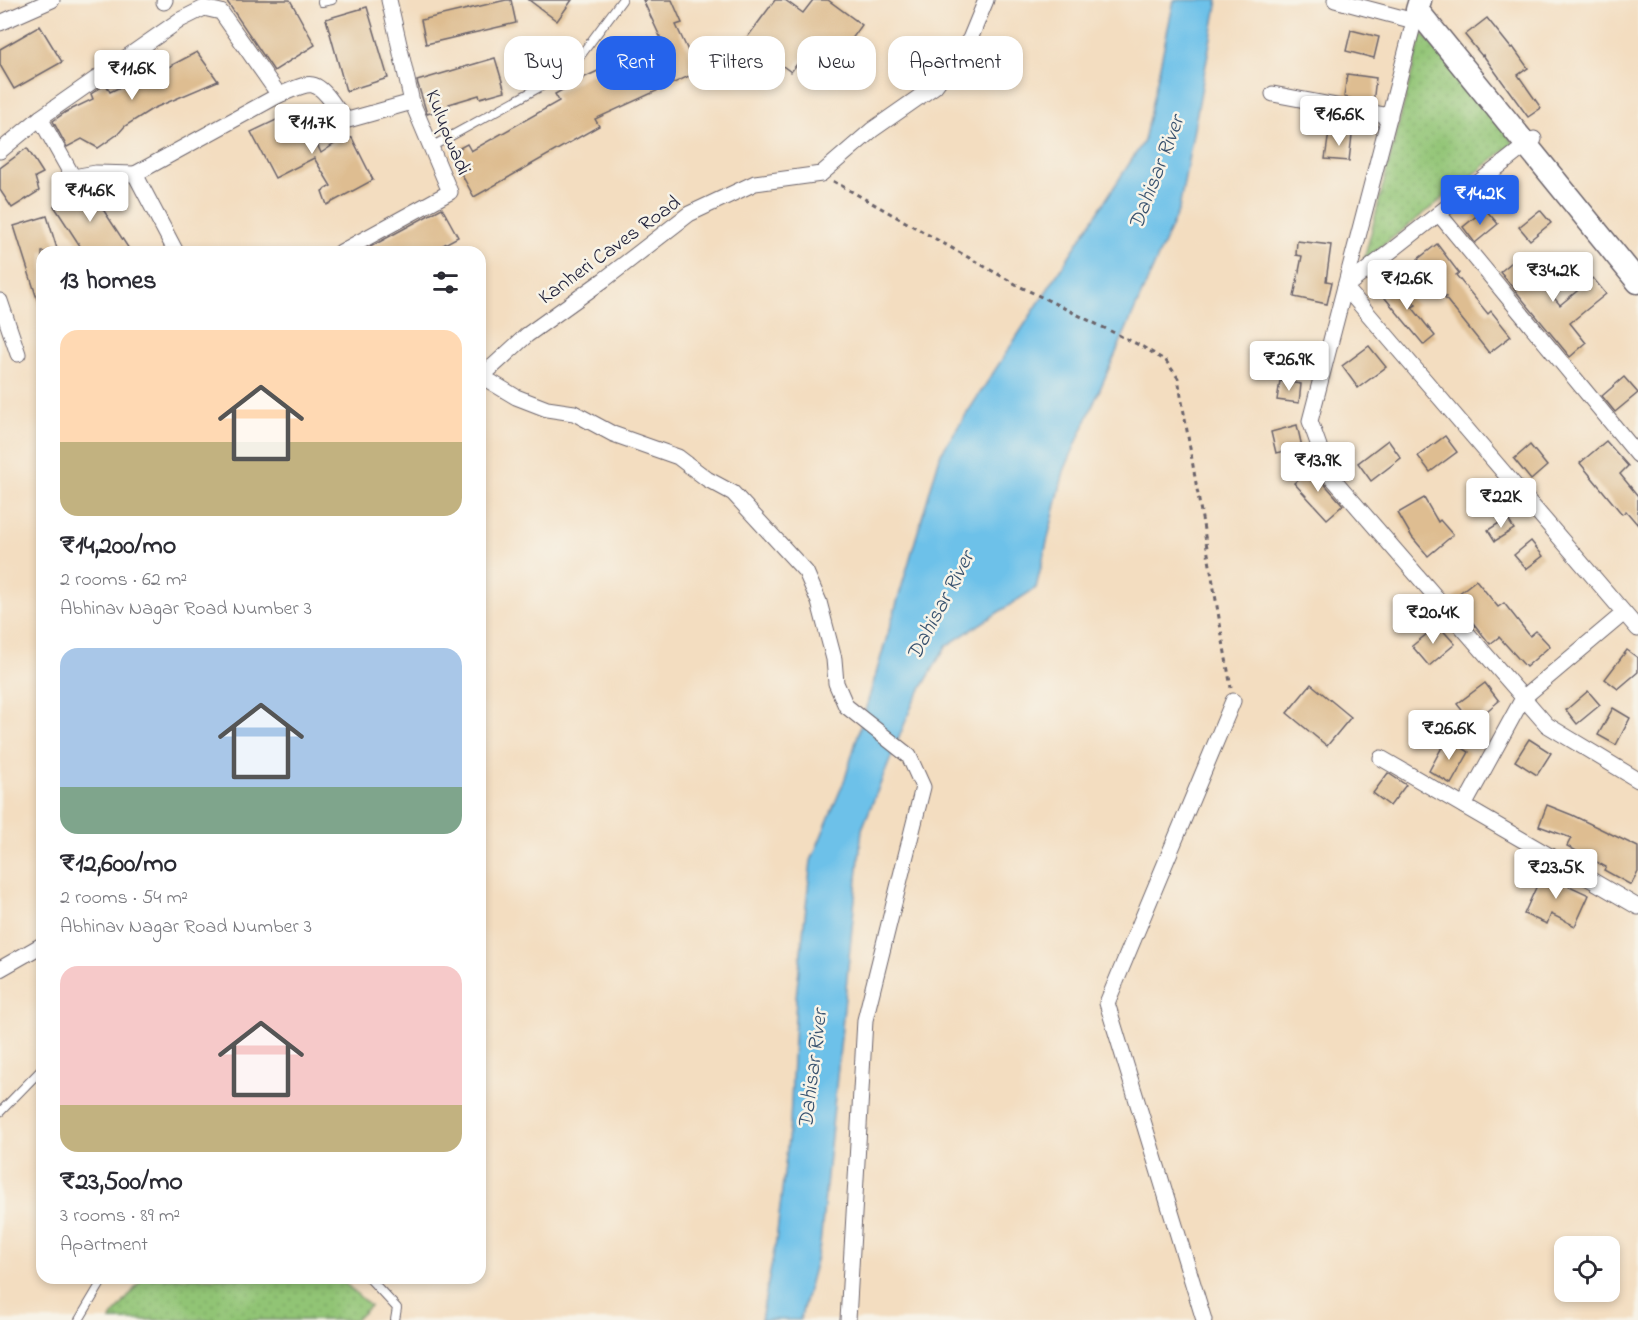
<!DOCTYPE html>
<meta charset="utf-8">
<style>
body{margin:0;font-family:"Indie Flower",sans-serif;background:#f7f7f7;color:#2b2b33;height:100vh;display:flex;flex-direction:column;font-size:22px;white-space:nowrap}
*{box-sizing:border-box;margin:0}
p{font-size:20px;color:#7c7c81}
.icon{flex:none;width:33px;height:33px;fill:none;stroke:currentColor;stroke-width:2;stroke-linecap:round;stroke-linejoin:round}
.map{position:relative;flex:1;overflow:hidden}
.side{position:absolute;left:36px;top:246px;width:450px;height:1038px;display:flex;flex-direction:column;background:#fff;border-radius:18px;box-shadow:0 3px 9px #0003}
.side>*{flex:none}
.hud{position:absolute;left:504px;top:36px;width:570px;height:54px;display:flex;gap:12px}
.controls{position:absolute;left:1554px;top:1236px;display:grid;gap:12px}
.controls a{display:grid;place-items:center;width:66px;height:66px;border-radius:12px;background:#fff;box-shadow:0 3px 9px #0003;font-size:30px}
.price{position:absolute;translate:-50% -51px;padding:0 14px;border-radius:6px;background:#fff;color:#222;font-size:20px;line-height:39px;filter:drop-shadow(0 2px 3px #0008)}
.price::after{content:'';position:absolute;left:50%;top:36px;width:18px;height:14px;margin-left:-9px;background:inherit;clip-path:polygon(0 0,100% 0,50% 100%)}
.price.selected{background:#2563eb;color:#fff}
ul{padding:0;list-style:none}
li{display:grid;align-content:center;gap:12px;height:318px;padding:0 24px}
li span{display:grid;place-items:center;height:186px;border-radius:18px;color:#555}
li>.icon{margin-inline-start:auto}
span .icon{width:108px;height:108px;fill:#fffc;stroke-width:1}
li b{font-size:26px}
h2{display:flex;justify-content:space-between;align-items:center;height:72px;padding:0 24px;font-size:26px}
.pill{padding:0 21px;border-radius:18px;background:#fff;box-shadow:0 3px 9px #0003;font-size:21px;line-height:54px}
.pill.selected{background:#2563eb;color:#fff}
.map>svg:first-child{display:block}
</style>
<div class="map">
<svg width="1638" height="1320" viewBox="0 0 1638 1320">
<defs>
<pattern id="park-dots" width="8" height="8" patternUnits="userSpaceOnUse" patternTransform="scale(1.5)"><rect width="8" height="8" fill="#91c475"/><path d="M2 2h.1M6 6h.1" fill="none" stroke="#7da866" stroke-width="1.8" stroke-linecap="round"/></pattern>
</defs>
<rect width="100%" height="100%" fill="#f7f3e8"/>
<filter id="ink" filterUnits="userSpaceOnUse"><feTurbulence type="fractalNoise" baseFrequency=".0167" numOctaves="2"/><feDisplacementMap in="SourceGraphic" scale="12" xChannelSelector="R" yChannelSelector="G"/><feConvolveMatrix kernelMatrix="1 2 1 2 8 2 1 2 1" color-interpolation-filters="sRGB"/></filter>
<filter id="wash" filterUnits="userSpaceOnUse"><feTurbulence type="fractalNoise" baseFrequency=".008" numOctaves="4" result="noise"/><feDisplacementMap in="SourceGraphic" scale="24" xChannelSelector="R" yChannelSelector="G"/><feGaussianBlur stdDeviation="1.35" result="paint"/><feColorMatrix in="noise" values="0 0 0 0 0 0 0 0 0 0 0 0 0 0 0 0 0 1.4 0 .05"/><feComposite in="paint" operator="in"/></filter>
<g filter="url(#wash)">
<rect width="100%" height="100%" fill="#f3ddc0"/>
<g fill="url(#park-dots)" stroke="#5a7358" stroke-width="1.5">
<polygon points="1422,33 1514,143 1364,260"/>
<polygon points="143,1278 339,1278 370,1306 355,1320 110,1320"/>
</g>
<polygon fill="#6dc1e9" stroke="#487292" stroke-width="1.5" points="1174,0 1218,0 1179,209 1064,471 1036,588 946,646 913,703 862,829 820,1245 800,1320 761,1320 776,1241 790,1122 796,997 811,861 845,779 941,453 1144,141"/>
<g id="blocks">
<g fill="#debd91">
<polygon points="226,0 290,0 315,45 274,71"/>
<polygon points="506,0 511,0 516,23 426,44 421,20"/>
<polygon points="529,0 572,0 557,21"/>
<polygon points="643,0 672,0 682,23 676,25 698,72 595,119 599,126 474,197 450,153 467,144 471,151 559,101 555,94 585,77 662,41"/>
<polygon points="775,0 785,0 803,13 813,0 828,0 862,25 828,72 804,55 791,72 746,39"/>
<polygon points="367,7 388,78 346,91 326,19"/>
<polygon points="1487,18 1511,48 1513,47 1528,68 1518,75 1541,108 1528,117 1483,55 1482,56 1465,35"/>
<polygon points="40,26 62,62 14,89 0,65 0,49"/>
<polygon points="1351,30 1379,37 1374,58 1346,51"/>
<polygon points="197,52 218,81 152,109 125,126 118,134 98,148 82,139 67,147 53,121 66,112 93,99 91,94 106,84 110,92 135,80 130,71 149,62 155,74"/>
<polygon points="495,58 505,91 480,98 479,95 449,104 450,107 427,114 417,81"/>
<polygon points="1347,74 1376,78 1373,103 1344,97"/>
<polygon points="297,110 303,113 321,153 345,137 352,138 373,180 327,205 322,191 331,186 314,158 275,178 251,132"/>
<polygon points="1329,132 1352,135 1349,161 1325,159"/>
<polygon points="27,148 43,173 35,177 39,191 12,208 0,190 0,168"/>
<polygon points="87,185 131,252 84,252 54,206"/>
<polygon points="442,208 458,237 430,252 361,252"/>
<polygon points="1485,209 1498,224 1475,243 1463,227"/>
<polygon points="1540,210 1551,223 1530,240 1519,227"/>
<polygon points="47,216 58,252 42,252 42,305 39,305 14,226"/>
<polygon points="1297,241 1331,245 1326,281 1332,282 1327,304 1294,297 1302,256 1296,255"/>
<polygon points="1437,244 1459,273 1456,275 1488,314 1491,311 1511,336 1489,353 1445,298 1446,297 1418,259"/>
<polygon points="1522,254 1535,270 1533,272 1560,305 1593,278 1606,294 1570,323 1586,343 1570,357 1500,272"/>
<polygon points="1395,279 1416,305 1412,307 1435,336 1424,345 1380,292"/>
<polygon points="1369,346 1386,367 1358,388 1342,366"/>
<polygon points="1624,377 1638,393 1615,412 1602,396"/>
<polygon points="1280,381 1301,384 1299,403 1277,400"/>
<polygon points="1297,425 1302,447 1276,453 1271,432"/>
<polygon points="1445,436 1457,452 1430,472 1418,456"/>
<polygon points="1388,440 1401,458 1371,481 1358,463"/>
<polygon points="1606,441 1628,466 1620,474 1638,496 1638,525 1626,511 1622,514 1580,463"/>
<polygon points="1530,445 1547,466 1531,480 1514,459"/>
<polygon points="1315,465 1321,480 1343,505 1327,519 1294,483"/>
<polygon points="1424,498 1438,522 1440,520 1453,535 1428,556 1412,537 1398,513"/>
<polygon points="1507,518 1514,529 1495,541 1488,530"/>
<polygon points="1531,541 1543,556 1526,569 1514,555"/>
<polygon points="1476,580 1498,607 1504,603 1530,636 1536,631 1550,646 1526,667 1499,637 1490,644 1453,598"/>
<polygon points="1438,625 1455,644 1429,666 1412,646"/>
<polygon points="1627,650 1638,658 1638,672 1618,689 1605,679"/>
<polygon points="1485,683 1499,701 1472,723 1457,704"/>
<polygon points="1311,684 1351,717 1327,746 1287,713"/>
<polygon points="1588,691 1600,705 1577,724 1566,710"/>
<polygon points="1613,708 1630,718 1616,745 1598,735"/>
<polygon points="1447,738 1469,752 1451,784 1429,771"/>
<polygon points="1529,739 1551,753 1537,775 1515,761"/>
<polygon points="1388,773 1406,785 1390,806 1373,793"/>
<polygon points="1547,805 1572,815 1638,847 1638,872 1631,885 1604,870 1606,867 1567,846 1571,838 1539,826"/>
<polygon points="1544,870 1567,881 1565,884 1589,895 1575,926 1551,914 1547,924 1524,914"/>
</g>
</g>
</g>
<g filter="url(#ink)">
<use href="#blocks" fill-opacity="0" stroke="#6b636a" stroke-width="1.5"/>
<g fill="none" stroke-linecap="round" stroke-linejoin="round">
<defs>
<g id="lane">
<polyline points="322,2 332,0"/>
<polyline points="431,147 569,71 622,0"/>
<polyline points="0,1112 42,1069"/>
<polyline points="369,1278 397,1308 395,1320"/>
<polyline points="79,1320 104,1278"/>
</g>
<g id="street">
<polyline points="1335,0 1414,21"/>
<polyline points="164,2 165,0"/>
<polyline points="1417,10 1310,421 1329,474 1547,725 1638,780"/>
<polyline points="0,23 52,0"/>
<polyline points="1273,94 1390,116"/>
<polyline points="40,118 73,177 96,173 135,174"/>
<polyline points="1534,139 1345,287 1638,629"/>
<path d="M0,151L40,118L180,20L204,8L221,12L279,95C306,85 313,75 332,102C337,109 341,116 348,120L412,102"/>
<polyline points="1439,214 1638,455"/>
<polyline points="176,252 135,174 279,95"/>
<polyline points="341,252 450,192 412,102 389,0"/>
<polyline points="0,301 18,354"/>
<polyline points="481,376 516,397 547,409 574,413 613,434 678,457 707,479 733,493 806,572 819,602 834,659 836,683 846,706 909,756 923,787 865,1020 848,1320"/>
<polyline points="480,378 527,335 605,279 689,214 755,183 821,174 872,130 935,86 970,39 986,0"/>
<polyline points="1381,758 1638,907"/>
<polyline points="1464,806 1523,698 1624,613"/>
<polyline points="0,969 42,945"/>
<polyline points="1204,1320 1107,1003 1233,701"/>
</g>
<polyline id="secondary" points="1420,0 1417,10 1638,282"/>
</defs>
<use href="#lane" stroke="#6b636a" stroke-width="10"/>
<use href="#street" stroke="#6b636a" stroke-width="17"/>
<use href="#secondary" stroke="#6b636a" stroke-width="25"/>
<polyline stroke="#6b636a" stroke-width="3" stroke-dasharray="4.5 4.5" stroke-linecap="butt" points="833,181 1019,286 1143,347 1166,361 1178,378 1231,688"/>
<use href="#lane" stroke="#fff" stroke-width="8"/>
<use href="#street" stroke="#fff" stroke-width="15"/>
<use href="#secondary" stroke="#fff" stroke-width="22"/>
</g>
</g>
<g text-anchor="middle" stroke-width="5" stroke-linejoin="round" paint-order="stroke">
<g font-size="21" fill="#22223b" stroke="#f7f3e8">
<text transform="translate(449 132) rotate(68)" y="7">Kulupwadi</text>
<text transform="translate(609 249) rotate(-36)" y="7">Kanheri Caves Road</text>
</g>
<g font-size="22" font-style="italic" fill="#38526f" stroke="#f7f3e8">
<text transform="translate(1155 172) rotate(-69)" y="8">Dahisar River</text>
<text transform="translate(939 605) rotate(-62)" y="8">Dahisar River</text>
<text transform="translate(811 1069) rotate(-83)" y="8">Dahisar River</text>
</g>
</g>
</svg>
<div class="controls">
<a><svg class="icon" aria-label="locate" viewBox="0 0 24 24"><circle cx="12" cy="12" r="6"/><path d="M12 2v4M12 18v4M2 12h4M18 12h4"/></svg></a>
</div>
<b class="price" style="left:132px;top:101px">₹11.6K</b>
<b class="price" style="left:1339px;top:147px">₹16.6K</b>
<b class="price" style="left:312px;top:155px">₹11.7K</b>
<b class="price" style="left:90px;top:223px">₹14.6K</b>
<b class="price selected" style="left:1480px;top:226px">₹14.2K</b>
<b class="price" style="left:1553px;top:303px">₹34.2K</b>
<b class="price" style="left:1407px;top:311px">₹12.6K</b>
<b class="price" style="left:1289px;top:392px">₹26.9K</b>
<b class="price" style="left:1318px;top:493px">₹13.9K</b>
<b class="price" style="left:1501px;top:529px">₹22K</b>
<b class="price" style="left:1433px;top:645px">₹20.4K</b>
<b class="price" style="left:1449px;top:761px">₹26.6K</b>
<b class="price" style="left:1556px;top:900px">₹23.5K</b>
<div class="hud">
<a class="pill">Buy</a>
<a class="pill selected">Rent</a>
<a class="pill">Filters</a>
<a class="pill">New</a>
<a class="pill">Apartment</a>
</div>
<section class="side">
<h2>13 homes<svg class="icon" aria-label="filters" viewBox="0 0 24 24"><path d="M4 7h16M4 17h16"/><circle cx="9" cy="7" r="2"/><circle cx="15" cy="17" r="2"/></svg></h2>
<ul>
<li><span style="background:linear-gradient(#ffd9b3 60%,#c2b280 0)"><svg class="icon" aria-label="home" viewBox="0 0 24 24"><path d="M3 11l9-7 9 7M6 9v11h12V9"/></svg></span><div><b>₹14,200/mo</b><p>2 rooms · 62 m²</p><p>Abhinav Nagar Road Number 3</p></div></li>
<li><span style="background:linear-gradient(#a9c7e8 75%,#7fa58c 0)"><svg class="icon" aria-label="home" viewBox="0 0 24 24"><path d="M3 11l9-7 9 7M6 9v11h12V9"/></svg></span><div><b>₹12,600/mo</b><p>2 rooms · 54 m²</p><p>Abhinav Nagar Road Number 3</p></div></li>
<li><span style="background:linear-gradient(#f6c9c9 75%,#c2b280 0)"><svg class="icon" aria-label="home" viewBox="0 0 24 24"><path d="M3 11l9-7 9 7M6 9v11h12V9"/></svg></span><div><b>₹23,500/mo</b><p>3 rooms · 89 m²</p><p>Apartment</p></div></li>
</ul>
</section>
</div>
